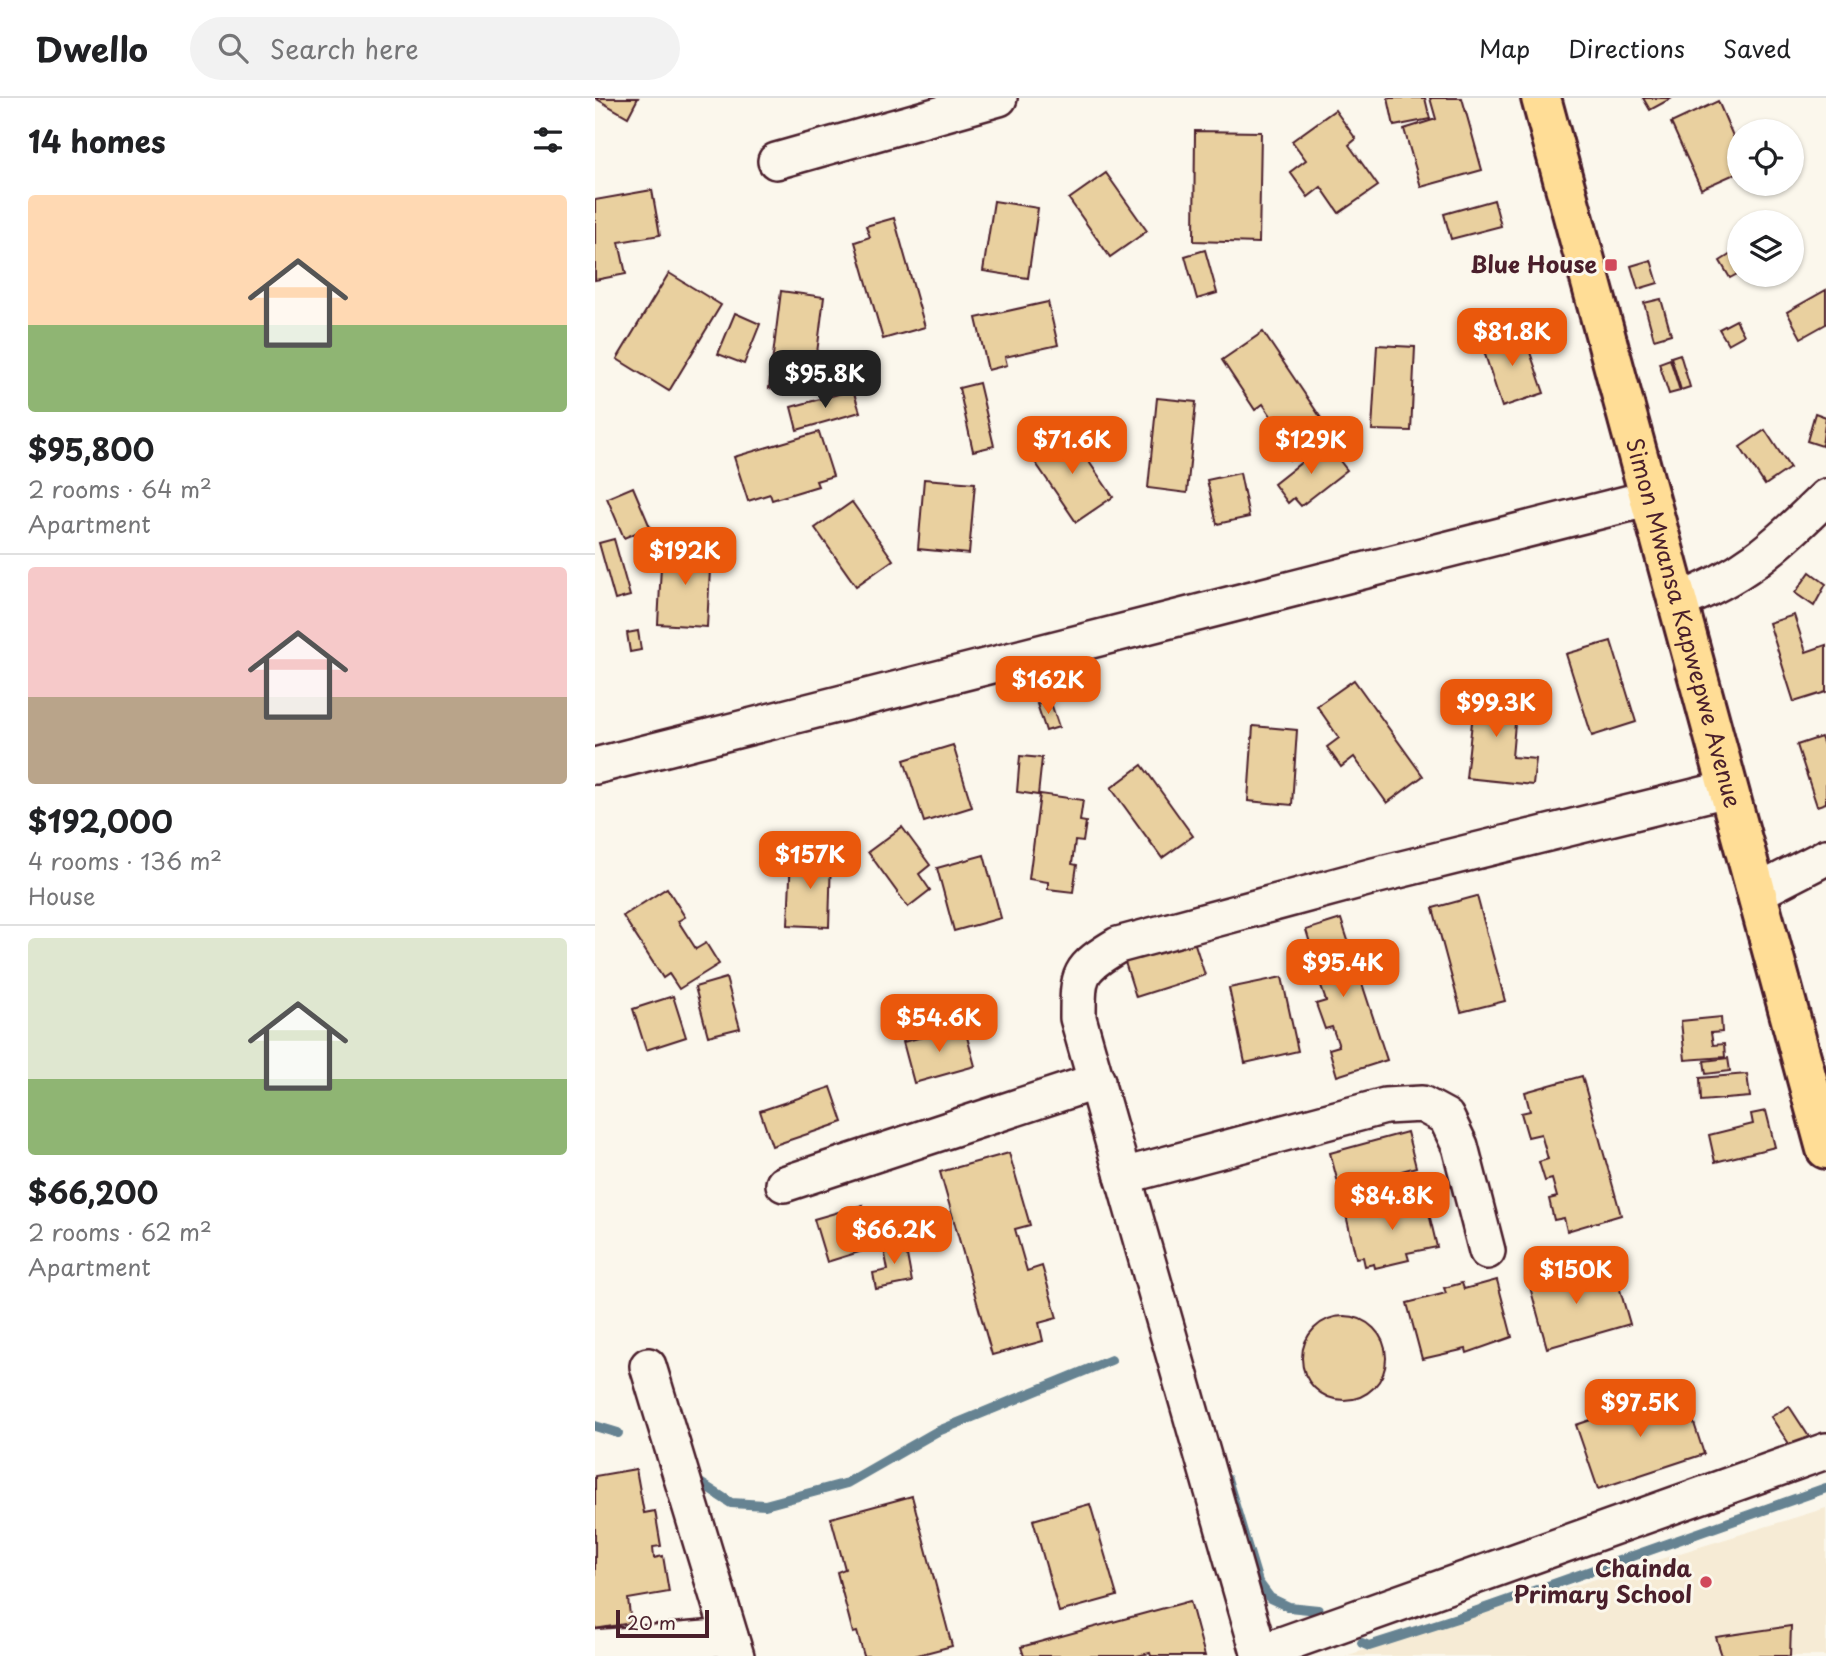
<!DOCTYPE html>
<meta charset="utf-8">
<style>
body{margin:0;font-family:"Playpen Sans",sans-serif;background:#f2f2f2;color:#202124;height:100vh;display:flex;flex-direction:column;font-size:26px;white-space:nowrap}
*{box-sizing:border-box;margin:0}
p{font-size:23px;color:#757577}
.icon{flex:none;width:38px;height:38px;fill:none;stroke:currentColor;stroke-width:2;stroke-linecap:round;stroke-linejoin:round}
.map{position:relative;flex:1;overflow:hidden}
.details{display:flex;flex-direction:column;background:#fff;width:595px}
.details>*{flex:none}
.controls{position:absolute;left:1132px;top:21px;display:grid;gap:14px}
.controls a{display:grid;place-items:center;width:77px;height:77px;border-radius:50%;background:#fff;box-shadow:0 2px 5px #0004;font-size:35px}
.scale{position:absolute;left:21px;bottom:18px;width:93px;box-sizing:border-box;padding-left:7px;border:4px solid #4a1f2b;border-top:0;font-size:19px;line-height:24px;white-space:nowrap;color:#4a1f2b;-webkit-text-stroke:5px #fbf7ec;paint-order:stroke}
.price{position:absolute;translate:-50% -60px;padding:0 16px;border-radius:14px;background:#ea580c;color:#fff;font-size:23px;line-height:46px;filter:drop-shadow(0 2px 4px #0008)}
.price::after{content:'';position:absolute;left:50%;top:42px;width:21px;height:16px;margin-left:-10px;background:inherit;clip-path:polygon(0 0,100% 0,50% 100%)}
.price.current{background:#222;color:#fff}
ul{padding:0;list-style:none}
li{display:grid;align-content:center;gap:14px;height:371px;padding:0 28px}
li+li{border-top:2px solid #e0e0e0}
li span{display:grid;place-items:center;height:217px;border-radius:7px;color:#555}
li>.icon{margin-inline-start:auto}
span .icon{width:126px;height:126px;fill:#fffc;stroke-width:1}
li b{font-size:30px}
h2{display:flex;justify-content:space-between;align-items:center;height:84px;padding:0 28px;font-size:30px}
header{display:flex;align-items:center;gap:42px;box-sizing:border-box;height:98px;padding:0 35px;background:#fff;border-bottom:2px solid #e0e0e0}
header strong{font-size:33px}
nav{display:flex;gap:38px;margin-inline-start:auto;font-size:24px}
.search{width:490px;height:63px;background:#f2f2f2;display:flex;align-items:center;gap:18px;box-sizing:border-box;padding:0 24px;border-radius:38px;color:#757577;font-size:26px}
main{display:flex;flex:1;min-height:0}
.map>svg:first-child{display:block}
</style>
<header>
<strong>Dwello</strong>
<div class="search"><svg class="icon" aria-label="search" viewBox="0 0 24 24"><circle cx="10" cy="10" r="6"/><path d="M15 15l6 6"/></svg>Search here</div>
<nav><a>Map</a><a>Directions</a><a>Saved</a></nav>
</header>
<main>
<section class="details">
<h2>14 homes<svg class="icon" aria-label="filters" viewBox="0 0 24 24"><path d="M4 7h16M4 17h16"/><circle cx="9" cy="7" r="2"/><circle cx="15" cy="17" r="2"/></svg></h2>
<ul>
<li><span style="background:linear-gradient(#ffd9b3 60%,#8fb573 0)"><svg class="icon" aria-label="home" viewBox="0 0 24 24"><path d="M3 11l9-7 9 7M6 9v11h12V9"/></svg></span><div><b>$95,800</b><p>2 rooms · 64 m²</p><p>Apartment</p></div></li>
<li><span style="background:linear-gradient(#f6c9c9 60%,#b9a48a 0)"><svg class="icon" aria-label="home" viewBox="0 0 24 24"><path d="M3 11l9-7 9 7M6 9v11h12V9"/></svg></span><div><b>$192,000</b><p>4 rooms · 136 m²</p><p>House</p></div></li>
<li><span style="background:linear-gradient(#dfe7d0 65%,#8fb573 0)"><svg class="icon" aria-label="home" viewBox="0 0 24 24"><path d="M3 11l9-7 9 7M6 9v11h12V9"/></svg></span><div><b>$66,200</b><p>2 rooms · 62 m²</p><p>Apartment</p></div></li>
</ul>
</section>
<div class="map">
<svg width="1231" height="1558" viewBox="0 0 1231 1558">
<rect width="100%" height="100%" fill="#fbf7ec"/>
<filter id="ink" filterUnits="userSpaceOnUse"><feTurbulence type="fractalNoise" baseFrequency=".0143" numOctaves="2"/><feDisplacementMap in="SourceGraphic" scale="14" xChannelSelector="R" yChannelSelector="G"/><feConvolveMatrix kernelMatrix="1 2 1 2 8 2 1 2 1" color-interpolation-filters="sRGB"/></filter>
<g filter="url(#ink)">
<polygon fill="#f6ebd5" points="1231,1410 1231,1558 750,1558"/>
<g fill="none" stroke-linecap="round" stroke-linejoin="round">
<g stroke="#668392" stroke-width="10">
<polyline points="0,1328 23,1335"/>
<polyline points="632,1381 663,1484 675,1500 694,1509 723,1512"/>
<polyline points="102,1383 136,1405 170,1407 252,1385 341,1334 516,1262"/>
<polyline points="767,1545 774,1548 868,1518 1231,1390"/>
</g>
</g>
<g fill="#e9d09f" stroke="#4a1f2b" stroke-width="2">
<polygon points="0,0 43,0 33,19"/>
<polygon points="793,0 830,0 835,21 799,28"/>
<polygon points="835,0 867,0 887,72 826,89 809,31 841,21"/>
<polygon points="1048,0 1077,0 1055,12"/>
<polygon points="1123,3 1144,52 1144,74 1106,91 1076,25"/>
<polygon points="740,12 761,41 754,47 783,88 744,115 726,89 713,99 695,74 711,62 697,43"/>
<polygon points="600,33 666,34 664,145 599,143"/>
<polygon points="511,75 552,133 515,159 474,101"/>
<polygon points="57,92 65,137 24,144 31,176 0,182 0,102"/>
<polygon points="899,102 906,128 856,141 849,116"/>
<polygon points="399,103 443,110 433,180 388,173"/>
<polygon points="299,120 330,229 288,241 260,144 275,139 271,128"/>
<polygon points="1144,151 1144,175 1135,180 1125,163"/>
<polygon points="610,152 622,195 602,201 590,158"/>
<polygon points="1056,162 1063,185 1043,191 1036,168"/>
<polygon points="74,175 126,207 74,293 22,261"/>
<polygon points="1231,192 1231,226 1206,240 1192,214"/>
<polygon points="186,193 229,199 217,295 174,290"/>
<polygon points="1066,201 1076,236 1059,241 1049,205"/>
<polygon points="453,204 463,247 410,259 412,267 393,272 381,220"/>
<polygon points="140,215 165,226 149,266 123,256"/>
<polygon points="1141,222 1149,237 1133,246 1124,231"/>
<polygon points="927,231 949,295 907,309 886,244"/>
<polygon points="668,234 736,335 695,362 680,341 688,336 668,306 660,312 627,262"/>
<polygon points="782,247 820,249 816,333 777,332"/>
<polygon points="1085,256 1095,289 1086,292 1076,259"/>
<polygon points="1075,261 1085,293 1074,296 1064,265"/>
<polygon points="384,285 399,348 378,353 364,290"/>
<polygon points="258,292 265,314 202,332 196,309"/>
<polygon points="562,300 601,304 592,395 553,390"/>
<polygon points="1220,315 1231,319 1227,348 1212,343"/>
<polygon points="1170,332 1195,370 1170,387 1145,349"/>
<polygon points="473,333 518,399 481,424 436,358"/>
<polygon points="224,334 238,378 221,383 223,388 177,402 175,396 153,403 139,359"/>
<polygon points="731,345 752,372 706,408 699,400 693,405 679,386"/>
<polygon points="645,375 654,419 622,426 612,382"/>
<polygon points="329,381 380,385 374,456 323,451"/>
<polygon points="38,389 55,429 29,440 12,400"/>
<polygon points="257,404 298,462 261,488 220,430"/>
<polygon points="19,441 35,498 20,502 4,445"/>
<polygon points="67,449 116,452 112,529 63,526"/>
<polygon points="1215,474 1231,486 1219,508 1200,495"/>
<polygon points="1199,517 1211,554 1231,547 1231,594 1199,604 1174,525"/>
<polygon points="43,533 46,552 35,554 32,535"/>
<polygon points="1016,543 1041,624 997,638 971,556"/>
<polygon points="759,582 828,678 792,705 759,659 746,669 732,649 744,640 722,608"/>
<polygon points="881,587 923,592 917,659 941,661 938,687 871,680"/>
<polygon points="455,602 464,629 451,633 442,606"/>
<polygon points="658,628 702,632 697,707 653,703"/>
<polygon points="1226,639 1231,653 1231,705 1222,708 1202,647"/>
<polygon points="358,647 377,709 329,724 309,662"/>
<polygon points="425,658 447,660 443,697 422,694"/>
<polygon points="547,667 598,738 567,760 516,690"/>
<polygon points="445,696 488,702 485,723 491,724 488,744 480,743 477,766 482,767 478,794 453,791 453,784 434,781"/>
<polygon points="307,729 335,767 324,776 335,792 313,809 273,754"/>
<polygon points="196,757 236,759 234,829 193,827"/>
<polygon points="389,757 406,820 359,833 342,770"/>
<polygon points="72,790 90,819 83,823 101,851 111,845 124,866 84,891 74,876 68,880 28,818"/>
<polygon points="882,798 910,903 866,914 838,810"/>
<polygon points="746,821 792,962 742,978 734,951 744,948 737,929 730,931 721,906 731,903 723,880 715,883 707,859 718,855 711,832"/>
<polygon points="598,840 610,877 541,899 529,861"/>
<polygon points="687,879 703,953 650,965 634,890"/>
<polygon points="131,880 145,930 113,938 100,889"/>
<polygon points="78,898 91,939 51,952 38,911"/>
<polygon points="1126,919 1127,934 1116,935 1118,947 1129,946 1130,959 1090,962 1086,923"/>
<polygon points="369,928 380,968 319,985 308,944"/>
<polygon points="1133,960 1135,973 1111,976 1109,963"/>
<polygon points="1152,976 1155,999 1106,1003 1105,980"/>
<polygon points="987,978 1026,1117 972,1133 969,1120 959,1122 954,1101 962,1099 957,1081 950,1083 944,1064 953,1061 946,1036 933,1039 926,1015 935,1013 930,994"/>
<polygon points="236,989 248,1024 177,1048 165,1013"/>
<polygon points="1171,1013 1180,1049 1120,1064 1114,1037 1158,1026 1156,1016"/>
<polygon points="812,1034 821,1069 807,1073 812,1089 786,1096 785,1093 771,1097 768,1086 745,1092 735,1055"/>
<polygon points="414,1055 435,1127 420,1131 432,1173 447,1168 462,1220 444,1225 448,1243 397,1257 345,1074"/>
<polygon points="830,1099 842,1149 812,1155 814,1162 780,1170 779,1166 770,1168 768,1159 761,1160 751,1117"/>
<polygon points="268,1107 280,1149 232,1164 219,1121"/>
<polygon points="309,1141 317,1184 281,1191 278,1175 293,1172 288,1146"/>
<polygon points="984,1167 989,1187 1021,1178 1035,1226 952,1250 933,1182"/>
<polygon points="902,1182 917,1239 872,1255 871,1251 827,1261 812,1205 851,1195 849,1190 867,1185 869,1191"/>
<circle cx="749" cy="1260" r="42"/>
<polygon points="1088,1291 1109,1356 1003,1391 981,1327"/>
<polygon points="1194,1308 1220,1348 1203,1359 1176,1319"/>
<polygon points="41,1371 49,1415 60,1413 66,1448 58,1449 59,1460 68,1458 74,1494 33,1501 36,1525 0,1531 0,1378"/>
<polygon points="317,1398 357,1548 319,1558 269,1558 262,1534 258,1535 242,1474 250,1471 236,1420"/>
<polygon points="495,1406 522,1498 464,1514 438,1422"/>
<polygon points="595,1503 610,1558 556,1558 555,1555 542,1558 429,1558 426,1549"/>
<polygon points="1196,1528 1195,1558 1127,1558 1121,1539"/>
</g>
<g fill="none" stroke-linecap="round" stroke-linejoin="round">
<defs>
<g id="minor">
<polyline points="181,63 404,0"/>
<path d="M1081,504C1150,478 1179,449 1231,399"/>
<polyline points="0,668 1055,400"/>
<polyline points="1161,795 1231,759"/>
<polyline points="528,1078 790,1008 827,1006 851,1019 865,1048 892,1153"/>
<polyline points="189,1086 502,983"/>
<polyline points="53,1268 141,1558"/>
<polyline points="0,1550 135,1539"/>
<polyline points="664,1555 1231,1353"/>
<path d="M665,1558L483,920C483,875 483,871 523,847L779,778L1132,691"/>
</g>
<g id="major">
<path id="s1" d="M946,0L1231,1051"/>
</g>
</defs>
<use href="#minor" stroke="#4a1f2b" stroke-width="40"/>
<use href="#major" stroke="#4a1f2b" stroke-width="44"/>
<use href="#minor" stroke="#fbf7ec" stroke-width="35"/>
<use href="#major" stroke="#ffdd96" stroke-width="38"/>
</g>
</g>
<g fill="#d1495b" stroke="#fbf7ec" stroke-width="2.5">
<rect x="1009" y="160" width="14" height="14" rx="3.5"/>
<circle cx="1111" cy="1484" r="7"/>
</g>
<g text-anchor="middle" stroke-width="6" stroke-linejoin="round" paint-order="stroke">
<g font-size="23" font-weight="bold" fill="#4a1f2b" stroke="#fbf7ec" text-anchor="end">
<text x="1002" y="175">Blue House</text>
<text x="1097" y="1479">Chainda<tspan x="1097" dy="26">Primary School</tspan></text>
</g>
<g font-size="23" fill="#4a1f2b" stroke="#fbf7ec">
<text dy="8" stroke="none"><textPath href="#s1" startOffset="544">Simon Mwansa Kapwepwe Avenue</textPath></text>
</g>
</g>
</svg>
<div class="controls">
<a><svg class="icon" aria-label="locate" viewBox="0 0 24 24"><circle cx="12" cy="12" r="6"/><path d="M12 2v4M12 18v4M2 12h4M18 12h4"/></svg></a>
<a><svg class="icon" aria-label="layers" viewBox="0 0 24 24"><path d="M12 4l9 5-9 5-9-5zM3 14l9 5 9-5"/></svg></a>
</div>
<div class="scale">20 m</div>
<b class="price" style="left:917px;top:270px">$81.8K</b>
<b class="price current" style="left:230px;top:312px">$95.8K</b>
<b class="price" style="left:477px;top:378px">$71.6K</b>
<b class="price" style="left:716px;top:378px">$129K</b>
<b class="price" style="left:90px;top:489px">$192K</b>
<b class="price" style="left:453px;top:618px">$162K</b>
<b class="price" style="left:901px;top:641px">$99.3K</b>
<b class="price" style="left:215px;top:793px">$157K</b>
<b class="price" style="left:748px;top:901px">$95.4K</b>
<b class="price" style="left:344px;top:956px">$54.6K</b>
<b class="price" style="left:797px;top:1134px">$84.8K</b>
<b class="price" style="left:299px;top:1168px">$66.2K</b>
<b class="price" style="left:981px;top:1208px">$150K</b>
<b class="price" style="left:1045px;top:1341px">$97.5K</b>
</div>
</main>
